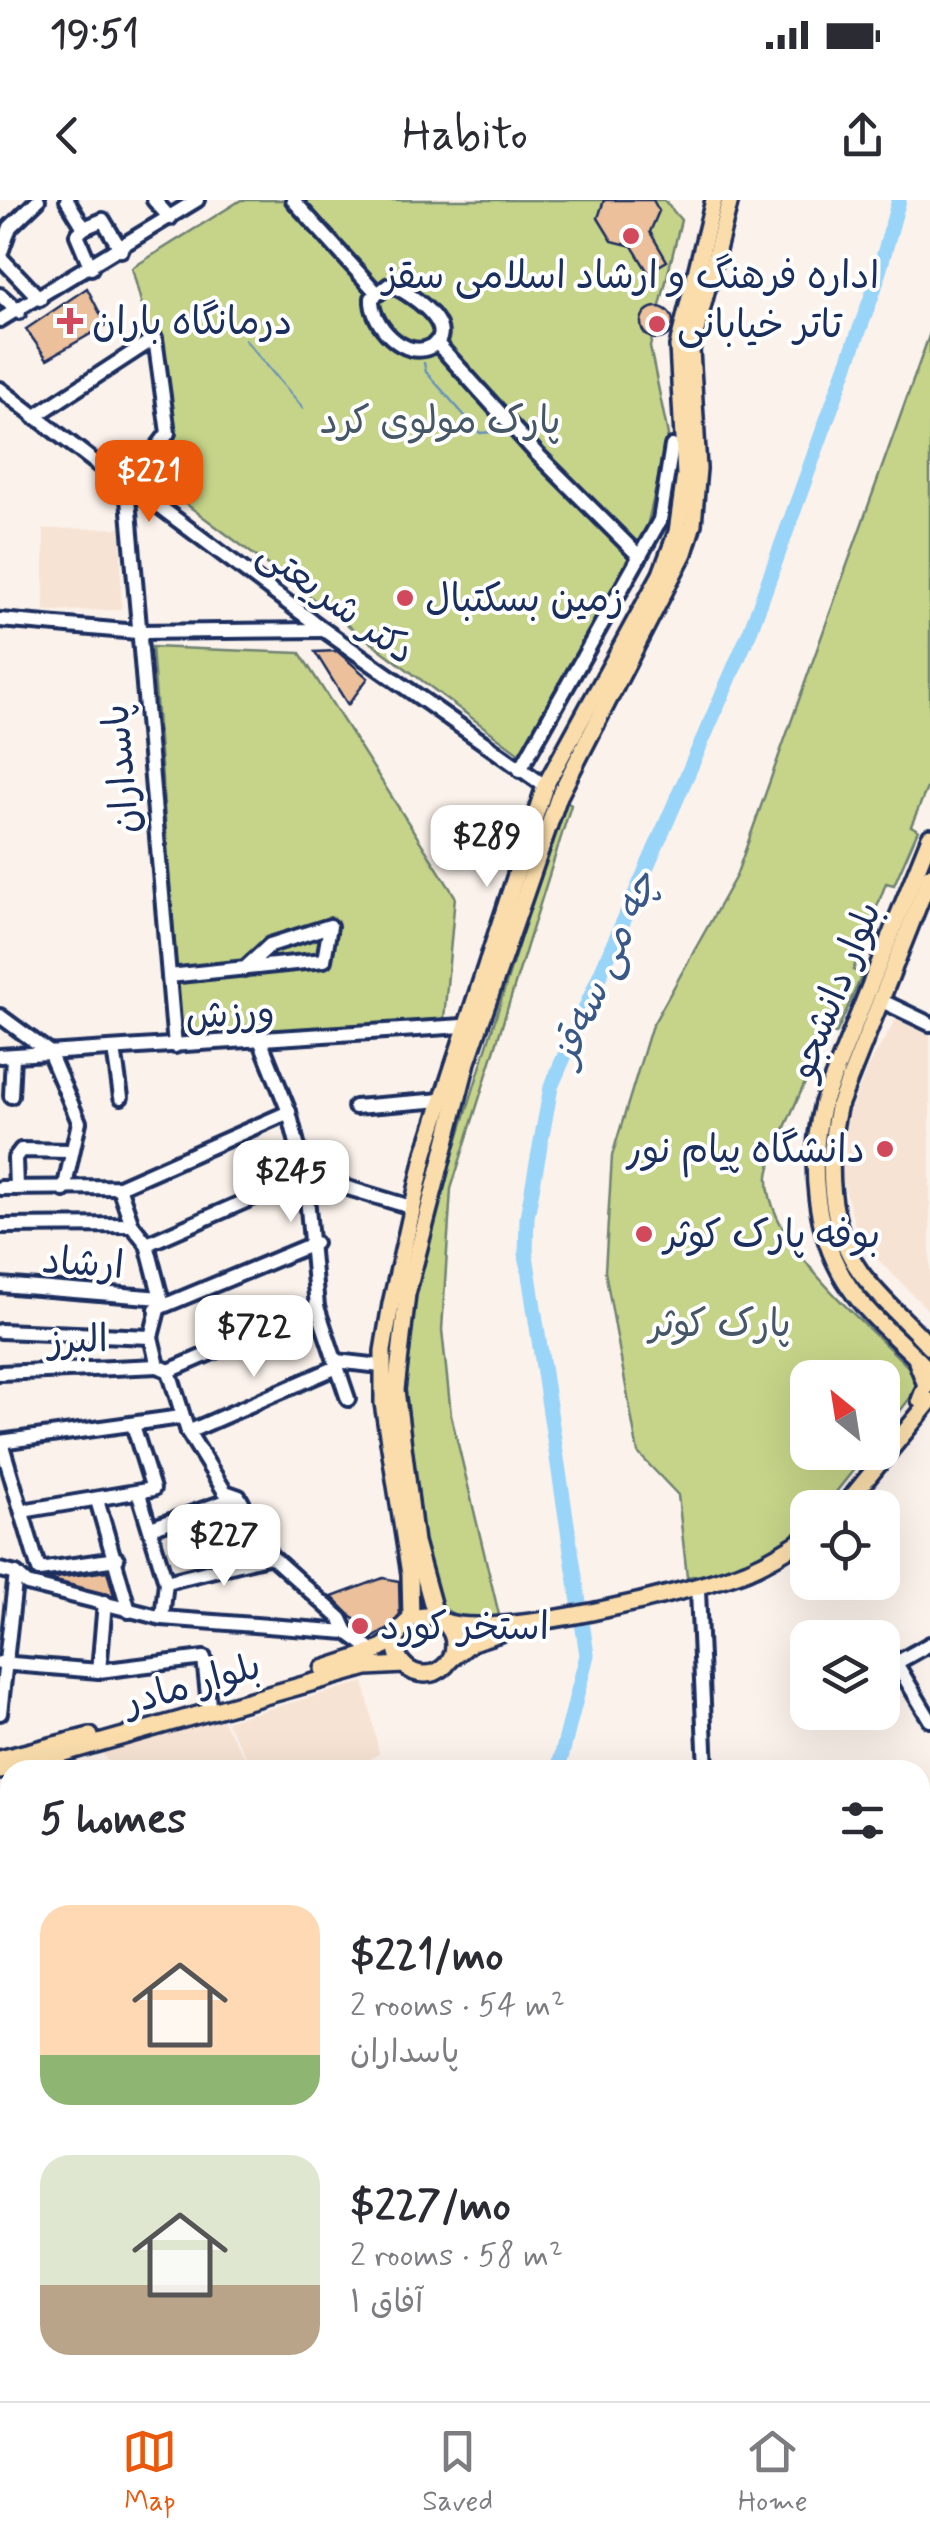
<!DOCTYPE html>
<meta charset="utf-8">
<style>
body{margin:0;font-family:Mynerve,"Playpen Sans Arabic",sans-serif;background:#f7f7f7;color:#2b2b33;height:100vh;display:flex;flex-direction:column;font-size:38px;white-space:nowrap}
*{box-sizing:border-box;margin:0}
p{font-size:32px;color:#7c7c81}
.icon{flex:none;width:55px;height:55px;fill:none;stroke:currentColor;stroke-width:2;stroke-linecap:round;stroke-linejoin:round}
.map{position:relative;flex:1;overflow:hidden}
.panel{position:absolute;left:0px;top:1560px;width:930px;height:642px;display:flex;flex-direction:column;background:#fff;border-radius:30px 30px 0 0;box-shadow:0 10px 40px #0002}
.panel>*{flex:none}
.needle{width:65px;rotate:330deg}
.buttons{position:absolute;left:790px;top:1160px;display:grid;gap:20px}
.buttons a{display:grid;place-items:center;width:110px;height:110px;border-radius:20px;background:#fff;box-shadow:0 10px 40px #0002;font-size:50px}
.price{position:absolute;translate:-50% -85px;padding:0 22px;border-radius:20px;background:#fff;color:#222;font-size:32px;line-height:65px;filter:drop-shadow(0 2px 5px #0008)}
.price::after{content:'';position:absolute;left:50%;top:60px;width:30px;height:22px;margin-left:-15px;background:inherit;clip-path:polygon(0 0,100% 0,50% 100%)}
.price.active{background:#ea580c;color:#fff}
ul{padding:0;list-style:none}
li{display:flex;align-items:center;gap:30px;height:250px;padding:0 40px}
li span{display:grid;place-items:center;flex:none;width:280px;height:200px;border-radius:30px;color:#555}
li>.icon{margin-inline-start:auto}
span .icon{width:120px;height:120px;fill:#fffc;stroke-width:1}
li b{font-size:42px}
h2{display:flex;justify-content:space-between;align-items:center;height:120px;padding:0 40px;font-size:42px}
.status{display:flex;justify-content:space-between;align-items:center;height:70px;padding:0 50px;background:#fff;direction:ltr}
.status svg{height:28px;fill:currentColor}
header{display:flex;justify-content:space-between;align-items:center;height:130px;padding:0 40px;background:#fff;font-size:45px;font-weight:600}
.menu{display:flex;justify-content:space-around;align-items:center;height:140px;border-top:2px solid #e1e1e2;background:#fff;font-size:28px;color:#7c7c81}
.menu a{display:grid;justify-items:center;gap:5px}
.menu .active{color:#ea580c}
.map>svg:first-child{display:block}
</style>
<div class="status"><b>19:51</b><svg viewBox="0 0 49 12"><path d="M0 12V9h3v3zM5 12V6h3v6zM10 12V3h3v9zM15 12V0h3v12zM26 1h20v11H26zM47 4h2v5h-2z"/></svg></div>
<header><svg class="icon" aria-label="back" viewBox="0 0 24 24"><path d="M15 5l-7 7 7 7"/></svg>Habito<svg class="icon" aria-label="share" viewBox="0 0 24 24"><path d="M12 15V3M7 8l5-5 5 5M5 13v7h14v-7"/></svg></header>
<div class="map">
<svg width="930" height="2201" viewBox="0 0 930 2201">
<rect width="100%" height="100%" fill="#fbf2eb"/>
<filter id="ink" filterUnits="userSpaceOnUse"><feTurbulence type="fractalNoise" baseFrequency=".01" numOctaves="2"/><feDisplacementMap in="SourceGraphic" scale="20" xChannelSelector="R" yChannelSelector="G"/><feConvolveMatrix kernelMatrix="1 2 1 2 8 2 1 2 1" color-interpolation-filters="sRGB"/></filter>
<g filter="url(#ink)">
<g fill="#f6e3d3">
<polygon points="121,328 121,410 44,411 44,329"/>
<polygon points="897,818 930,832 930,1112 859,1040 839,968 841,930 869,865"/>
<polygon points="364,1482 379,1553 355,1570 250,1570 253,1567 226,1521"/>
<polygon points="222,1520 251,1567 247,1570 112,1570 102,1552"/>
</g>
<g fill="#c5d488" stroke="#708273" stroke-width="2.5">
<polygon points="241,0 664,0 681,20 650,147 668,235 640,357 520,554 150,277 170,244 160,174 132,68"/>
<path d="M930,133V581L911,626L918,630L894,685L886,683L853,770L862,775L836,834L828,833C816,861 770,953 768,976C764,1045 874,1129 918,1177L914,1193L883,1233L882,1178H808V1252L867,1253L824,1307L808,1308L807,1329L742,1369L687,1377L678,1295L638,1253L605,1071L612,956L651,828L736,676Z"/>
<polygon points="152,447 300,453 455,696 444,819 182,841"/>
<path d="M564,598L571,605L451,989L442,1130L451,1215L500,1419C472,1422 451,1420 433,1397C415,1315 399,1225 405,1141C407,1115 414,1089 419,1064Z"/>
</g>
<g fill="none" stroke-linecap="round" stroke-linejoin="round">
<g stroke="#6792bb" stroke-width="2.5">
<polyline points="245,140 303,208"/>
<polyline points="424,163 426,172 480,233 507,231"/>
</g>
<g stroke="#99d4f9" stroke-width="15">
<polyline points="558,1570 587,1455 526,1055 527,1017 551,887 751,429 874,90 899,0"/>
<polyline points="482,2201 488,2192"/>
</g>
</g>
<g fill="#ebc09b" stroke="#1b2f5e" stroke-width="2.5">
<polygon points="604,0 653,0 659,11 650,32 667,61 648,72 632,46 612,41 598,18"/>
<polygon points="87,88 106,125 47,159 26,129"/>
<circle cx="657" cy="123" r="16"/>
<polygon points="337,451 368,478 348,505 315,452"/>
<polygon points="107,1371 114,1396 48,1379"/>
<polygon points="383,1378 399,1381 400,1421 373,1438 332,1397"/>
</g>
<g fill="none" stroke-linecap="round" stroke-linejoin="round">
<defs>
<g id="minor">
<polyline points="67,0 84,28"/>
<polyline points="154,0 170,18"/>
<polyline points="293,0 376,92"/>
<polyline points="84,28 103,20 121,50"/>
<polyline points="84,28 77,35 91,68"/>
<polyline points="0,55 10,27 38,0"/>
<polyline points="0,57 40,99"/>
<path d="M389,85C406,89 462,128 432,146C405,162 370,123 372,98Z"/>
<polyline points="0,95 19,112"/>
<polyline points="0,120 197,0"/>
<polyline points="436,142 537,254 640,357"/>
<polyline points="0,189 127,287 156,304 324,430 545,586"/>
<polyline points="34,217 155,138 168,233 127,287 175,846"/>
<polyline points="0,420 137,432 324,430"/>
<polyline points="520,570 660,320 672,246"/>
<polyline points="169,776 324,760 330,726 270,745 244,769"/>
<polyline points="882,801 930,824"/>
<polyline points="0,816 49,852 79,922 64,990"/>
<polyline points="261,842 289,912 305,975 317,1107 348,1199"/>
<polyline points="114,849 121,897"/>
<polyline points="0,856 463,826"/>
<polyline points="11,896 13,856"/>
<polyline points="355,907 442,900"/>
<polyline points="119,987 132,1025 147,1044 161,1098"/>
<polyline points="0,988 119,987 289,912"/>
<polyline points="16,988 15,958 21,950 69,951"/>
<polyline points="0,1026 132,1025"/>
<polyline points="147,1044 305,975 414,1008"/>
<polyline points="0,1085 161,1098"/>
<polyline points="161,1098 151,1137 158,1166 169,1171 188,1232 225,1292 239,1297 271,1356 341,1419 347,1432"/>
<polyline points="156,1109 315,1043"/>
<polyline points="0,1131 151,1137"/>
<polyline points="336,1161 381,1166"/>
<polyline points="169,1171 317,1107"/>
<polyline points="0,1173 158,1166"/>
<polyline points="188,1232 337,1167"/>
<polyline points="0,1242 181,1217"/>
<polyline points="1,1242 39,1370 117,1359"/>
<polyline points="139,1294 166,1382 162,1418"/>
<polyline points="97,1300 129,1411"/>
<polyline points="22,1311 153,1289 133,1225"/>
<polyline points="151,1328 238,1297"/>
<polyline points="0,1370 16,1374 27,1384 162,1418 347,1432 375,1452"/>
<polyline points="166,1382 271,1356"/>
<polyline points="698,1391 706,1570"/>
<polyline points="930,1444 896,1463 930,1520"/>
<polyline points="0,1463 99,1471 204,1458 209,1505"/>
<polyline points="99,1471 105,1402"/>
<polyline points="0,1513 16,1374"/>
<polyline points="920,1733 930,1737"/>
<polyline points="920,1779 930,1782"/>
<polyline points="920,1829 930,1831"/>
<polyline points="920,1880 930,1887"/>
<polyline points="920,1964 930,1968"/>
<polyline points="920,2019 930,1996"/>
<polyline points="920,2051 930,2027"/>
<polyline points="920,2094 930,2105"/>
<polyline points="649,2192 649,2201"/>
<polyline points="739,2201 740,2192"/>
<polyline points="748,2201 752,2192"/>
<polyline points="811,2201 813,2192"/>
<polyline points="834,2201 837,2192"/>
</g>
<g id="major">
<path d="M930,637L823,903C808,963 814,1036 850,1088C871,1119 905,1144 930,1172"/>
<path d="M930,676L838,908C826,961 828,1027 861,1073C881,1100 908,1122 930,1147"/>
<polyline points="917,1162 926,1185 920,1200"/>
<polyline points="843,1308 930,1201"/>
<circle cx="425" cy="1445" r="29"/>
<polyline points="436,1418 415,1342 396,1190 407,1094 467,862 559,596 684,353 693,324 698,269 691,150 730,0"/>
<polyline points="411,1419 410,1374 383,1203 383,1151 391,1104 425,953 545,586 661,374 677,332 685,275 678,146 714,0"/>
<path d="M442,1421C493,1442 692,1392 748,1370C769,1361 789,1349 808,1336"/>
<polyline points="450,1460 472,1442 503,1432"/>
<polyline points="323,1469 375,1452 397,1437"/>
<polyline points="0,1559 90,1536"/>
<polyline points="0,1571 367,1467 404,1465"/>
</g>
</defs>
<use href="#minor" stroke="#1b2f5e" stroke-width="20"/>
<use href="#major" stroke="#1b2f5e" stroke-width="22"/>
<use href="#minor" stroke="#fff" stroke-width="12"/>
<use href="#major" stroke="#faddab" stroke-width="15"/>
</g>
</g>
<g fill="#d1495b" stroke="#fff" stroke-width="4">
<circle cx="631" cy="36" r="10"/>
<path d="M65 106h10v10h10v10h-10v10h-10v-10h-10v-10h10z"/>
<circle cx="657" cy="124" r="10"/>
<circle cx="405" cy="398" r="10"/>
<circle cx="885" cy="949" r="10"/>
<circle cx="644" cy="1034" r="10"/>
<circle cx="360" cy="1426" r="10"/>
</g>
<g text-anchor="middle" stroke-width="8" stroke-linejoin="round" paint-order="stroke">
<g font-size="38" fill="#1b2f5e" stroke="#fff" text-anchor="start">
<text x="631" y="88" text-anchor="middle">اداره فرهنگ و ارشاد اسلامی سقز</text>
<text x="92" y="134">درمانگاه باران</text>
<text x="677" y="137">تاتر خیابانی</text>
<text x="425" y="411">زمین بسکتبال</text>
<text x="865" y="962" text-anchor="end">دانشگاه پیام نور</text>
<text x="664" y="1047">بوفه پارک کوثر</text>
<text x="380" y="1439">استخر کورد</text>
</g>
<g font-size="38" fill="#465868" stroke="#fff">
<text x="440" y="233">پارک مولوی کرد</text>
<text x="720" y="1136">پارک کوثر</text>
</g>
<g font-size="38" fill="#1b2f5e" stroke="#fff">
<text transform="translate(337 401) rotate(36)" y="13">دکتر شریعتی</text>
<text transform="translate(120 569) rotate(-95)" y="13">پاسداران</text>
<text transform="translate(834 790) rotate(-68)" y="13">بلوار دانشجو</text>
<text transform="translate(230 813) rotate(-3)" y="13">ورزش</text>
<text transform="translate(83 1062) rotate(4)" y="13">ارشاد</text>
<text transform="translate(78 1139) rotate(-2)" y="13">البرز</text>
<text transform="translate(192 1483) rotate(-16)" y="13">بلوار مادر</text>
</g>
<g font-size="40" font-style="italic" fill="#3a5885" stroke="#fff">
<text transform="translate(603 767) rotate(-66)" y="14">چە می سەقز</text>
</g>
</g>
</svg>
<div class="buttons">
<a><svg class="needle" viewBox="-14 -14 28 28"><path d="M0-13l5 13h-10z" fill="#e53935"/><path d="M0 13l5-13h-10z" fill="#7c7c81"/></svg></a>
<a><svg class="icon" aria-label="locate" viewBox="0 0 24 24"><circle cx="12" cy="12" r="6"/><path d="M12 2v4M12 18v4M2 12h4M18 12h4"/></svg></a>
<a><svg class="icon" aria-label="layers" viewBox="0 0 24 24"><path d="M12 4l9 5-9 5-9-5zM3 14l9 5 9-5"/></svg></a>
</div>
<b class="price active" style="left:149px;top:325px">$221</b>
<b class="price" style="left:487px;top:690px">$289</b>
<b class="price" style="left:291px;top:1025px">$245</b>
<b class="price" style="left:254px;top:1180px">$722</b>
<b class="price" style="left:224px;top:1389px">$227</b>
<section class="panel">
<h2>5 homes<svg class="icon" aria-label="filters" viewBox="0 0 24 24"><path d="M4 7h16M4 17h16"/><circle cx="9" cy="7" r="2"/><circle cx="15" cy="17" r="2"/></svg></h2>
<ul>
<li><span style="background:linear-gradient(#ffd9b3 75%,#8fb573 0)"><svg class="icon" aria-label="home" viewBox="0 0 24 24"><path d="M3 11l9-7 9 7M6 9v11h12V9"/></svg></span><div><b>$221/mo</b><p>2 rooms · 54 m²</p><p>پاسداران</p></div></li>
<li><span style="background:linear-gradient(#dfe7d0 65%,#b9a48a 0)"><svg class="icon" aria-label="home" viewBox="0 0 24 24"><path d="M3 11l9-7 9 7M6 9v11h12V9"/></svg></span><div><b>$227/mo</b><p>2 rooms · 58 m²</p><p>آفاق ۱</p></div></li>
</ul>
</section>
</div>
<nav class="menu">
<a class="active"><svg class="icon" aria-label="map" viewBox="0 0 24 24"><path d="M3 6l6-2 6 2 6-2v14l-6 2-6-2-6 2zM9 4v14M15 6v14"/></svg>Map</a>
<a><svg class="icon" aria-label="saved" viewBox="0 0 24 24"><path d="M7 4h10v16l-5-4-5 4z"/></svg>Saved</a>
<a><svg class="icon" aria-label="home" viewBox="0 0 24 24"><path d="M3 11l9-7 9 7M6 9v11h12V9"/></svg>Home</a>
</nav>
